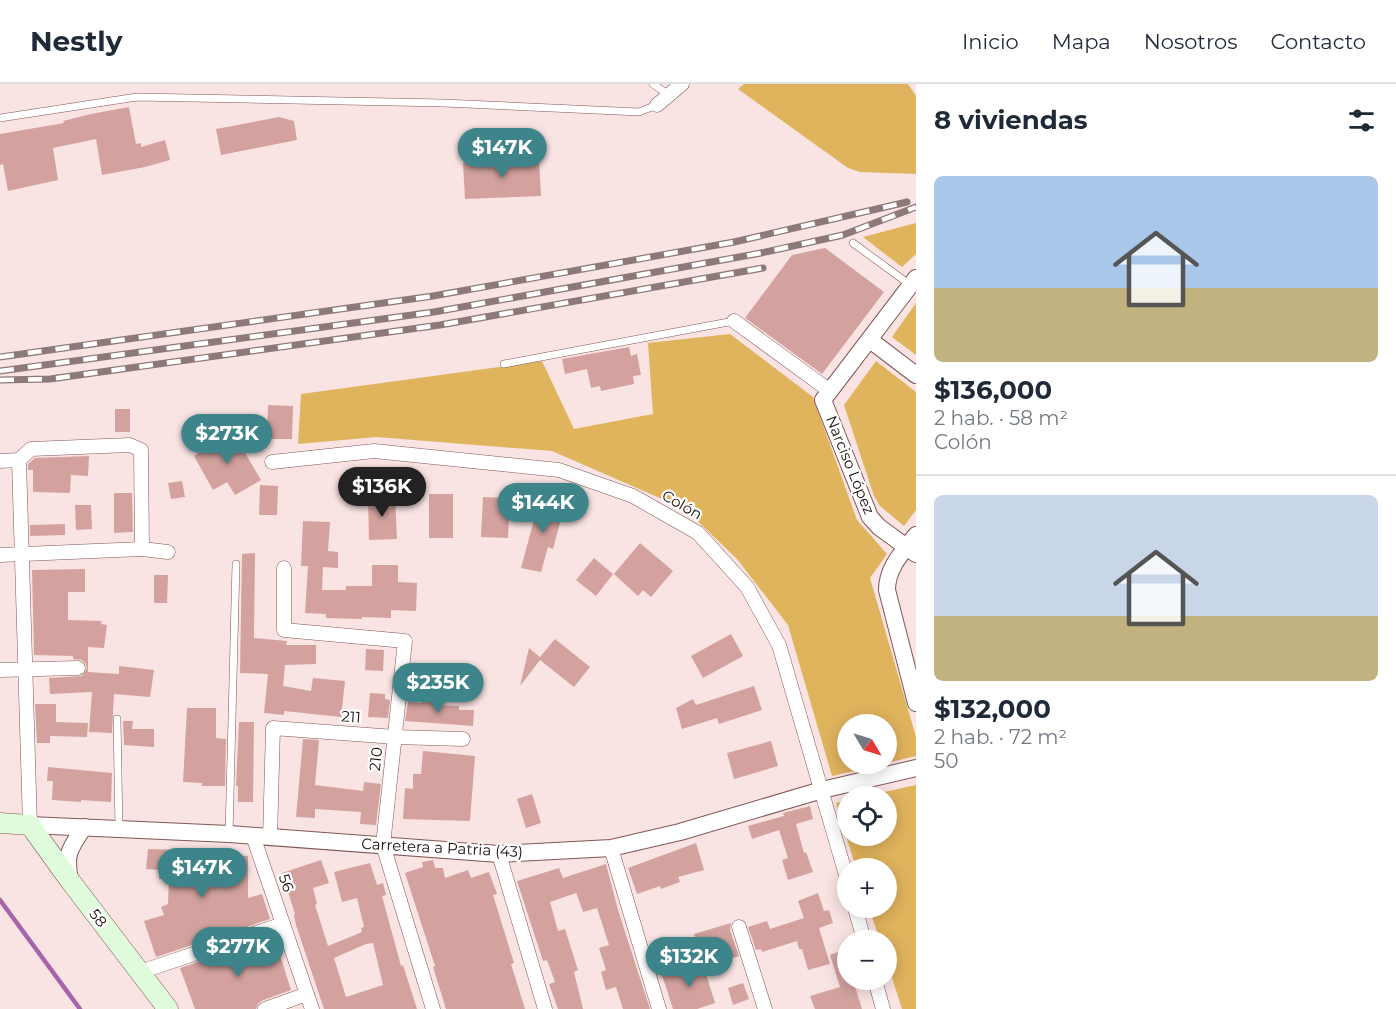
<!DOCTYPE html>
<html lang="es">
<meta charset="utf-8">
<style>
body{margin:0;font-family:Montserrat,sans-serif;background:#f6f6f7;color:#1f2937;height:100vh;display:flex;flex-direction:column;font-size:22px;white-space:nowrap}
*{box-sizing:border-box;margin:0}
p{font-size:20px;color:#747a83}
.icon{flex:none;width:33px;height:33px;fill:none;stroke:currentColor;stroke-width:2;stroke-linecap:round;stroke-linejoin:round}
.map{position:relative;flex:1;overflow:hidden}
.sheet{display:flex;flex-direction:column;background:#fff;width:480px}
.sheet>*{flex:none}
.needle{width:39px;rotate:128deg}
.fabs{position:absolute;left:837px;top:630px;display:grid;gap:12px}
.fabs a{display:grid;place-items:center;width:60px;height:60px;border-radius:50%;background:#fff;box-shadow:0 3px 15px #0003;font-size:30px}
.price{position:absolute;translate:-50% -51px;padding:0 14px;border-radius:21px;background:#3d858a;color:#fff;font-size:20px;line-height:39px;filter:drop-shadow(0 2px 3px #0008)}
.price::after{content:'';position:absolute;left:50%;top:36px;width:18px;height:14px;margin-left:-9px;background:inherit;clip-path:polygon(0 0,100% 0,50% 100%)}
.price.selected{background:#222;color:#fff}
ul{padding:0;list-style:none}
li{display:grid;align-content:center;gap:12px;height:318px;padding:0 18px}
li+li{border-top:2px solid #e0e1e3}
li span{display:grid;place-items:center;height:186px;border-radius:9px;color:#555}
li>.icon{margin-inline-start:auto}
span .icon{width:108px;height:108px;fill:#fffc;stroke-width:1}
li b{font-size:26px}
h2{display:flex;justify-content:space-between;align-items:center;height:72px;padding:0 18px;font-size:26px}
header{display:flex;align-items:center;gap:36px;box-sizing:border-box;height:84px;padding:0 30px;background:#fff;border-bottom:2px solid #e0e1e3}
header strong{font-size:28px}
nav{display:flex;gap:33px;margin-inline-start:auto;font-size:21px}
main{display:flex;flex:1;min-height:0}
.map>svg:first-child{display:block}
</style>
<header>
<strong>Nestly</strong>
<nav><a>Inicio</a><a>Mapa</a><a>Nosotros</a><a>Contacto</a></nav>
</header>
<main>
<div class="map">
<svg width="916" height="925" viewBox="0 0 916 925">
<rect width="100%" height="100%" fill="#f9e4e3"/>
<g fill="#e0b35d">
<polygon points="744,0 908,0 916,12 916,90 860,88 848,84 738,5"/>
<polygon points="916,139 916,170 902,183 863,153"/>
<polygon points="916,219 916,271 892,253"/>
<polygon points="730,250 813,313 857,436 887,470 870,494 916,653 916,672 887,679 886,640 848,640 848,680 885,680 832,692 788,541 737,475 685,425 552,367 377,353 298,360 301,310 542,277 574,345 653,330 648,259"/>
<polygon points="876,277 916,308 916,426 904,442 880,422 874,412 844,321"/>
<polygon points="916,701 916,925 902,925 887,878 886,856 880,856 869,824 886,824 886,784 856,784 836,719 847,717 848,752 886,752 886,712 866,712"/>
</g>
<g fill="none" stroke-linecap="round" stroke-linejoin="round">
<polyline stroke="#a664ab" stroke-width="4.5" points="0,816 80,925"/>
</g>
<g fill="#d3a29f" fill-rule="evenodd">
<polygon points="129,23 136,60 141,59 141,63 165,56 170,76 145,83 102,91 96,55 53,64 58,96 8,107 3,80 0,81 0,50 64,39 63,37 91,30"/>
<polygon points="279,33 294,37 297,56 221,71 216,45"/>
<polygon points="539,75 541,112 465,115 463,79"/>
<polygon points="825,164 884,208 822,290 745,234 792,171"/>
<polygon points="629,263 631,272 637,270 641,291 633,292 634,300 601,307 600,302 591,304 587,285 565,290 562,275"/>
<polygon points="268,321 293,322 292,355 267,355"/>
<rect x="115" y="325" width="15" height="23"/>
<polygon points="232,347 261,396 235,411 227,398 213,406 194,372"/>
<polygon points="89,372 88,392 71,391 70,409 33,408 33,386 28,386 28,380 35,374"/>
<polygon points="182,397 185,413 171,415 168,399"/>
<polygon points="260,401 278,402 277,431 259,431"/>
<polygon points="114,409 132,409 133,448 114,449"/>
<rect x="429" y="410" width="24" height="44"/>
<polygon points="395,412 397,455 369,456 368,413"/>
<polygon points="483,413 510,414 508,454 481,453"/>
<polygon points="540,414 565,420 553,465 548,463 541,488 521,484"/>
<polygon points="75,421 91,421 92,445 76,446"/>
<polygon points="303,437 330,438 328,467 338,468 338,484 323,483 322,506 346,506 346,502 372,502 372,481 398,481 398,498 417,499 416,527 391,526 391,534 362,533 362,535 326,534 326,530 305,529 308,482 301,482"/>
<polygon points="65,440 65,451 30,452 30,441"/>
<polygon points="640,459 673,487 651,513 643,506 638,512 614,490"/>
<polygon points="255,469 254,554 287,557 286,561 316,561 316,580 285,581 283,602 311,607 313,594 345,597 341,633 284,627 284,631 264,629 268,590 240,589 242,470"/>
<polygon points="594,474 613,490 596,512 576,496"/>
<polygon points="85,485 85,508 68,508 68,536 102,537 101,540 107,541 104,564 88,563 88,588 119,590 119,582 154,586 150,613 114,610 112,649 89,648 92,608 50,610 49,594 82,592 87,584 85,579 82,576 73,575 73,572 34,571 32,486"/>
<polygon points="154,491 168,491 167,519 154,519"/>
<polygon points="731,550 743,572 703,594 691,572"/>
<polygon points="555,555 590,583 574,603 540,576 520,602 529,564 540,573"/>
<polygon points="366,565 384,566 383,587 365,586"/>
<polygon points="754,602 762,626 719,640 717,634 682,645 676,624 693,615 696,621"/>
<polygon points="370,609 385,610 385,615 390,616 388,634 368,633"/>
<polygon points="422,614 434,614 434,621 459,622 459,626 474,626 473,642 405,637 408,618 422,619"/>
<polygon points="35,620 56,620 56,638 88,639 87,653 50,652 50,659 37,659"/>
<polygon points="187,624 216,624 216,654 226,655 225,702 202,702 202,699 183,698"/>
<polygon points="123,637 133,637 132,645 154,645 154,663 124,661"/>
<polygon points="239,638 254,638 253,718 238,718 238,702 236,702"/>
<polygon points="303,655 319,656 315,701 363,707 364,698 381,700 376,741 360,740 361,728 315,725 315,734 296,733"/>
<polygon points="771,657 778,682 734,695 727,669"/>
<polygon points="423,667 475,672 470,737 403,735 405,704 413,705 413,690 421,690"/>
<polygon points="48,683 112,689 111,718 81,716 81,718 52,716 53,697 47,697"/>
<polygon points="532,710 541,739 526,744 517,715"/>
<polygon points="810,722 813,735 796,740 804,769 806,768 813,788 788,796 782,776 788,774 779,746 752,755 748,742 784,732 783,729"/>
<polygon points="696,759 704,786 678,793 680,798 661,805 660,802 637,810 628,784"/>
<polygon points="148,765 188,766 188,769 248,772 248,814 262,810 270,835 156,873 144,837 164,831 161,823 168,820 169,796 159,795 159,786 146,785"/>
<path d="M321,776L329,799L313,804L317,820L315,821L328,862L362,848L361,844L364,843L357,814L342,818L334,788L370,779L377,801L383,799L386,811L382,812L401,882L403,881L417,925H324L296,841L294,831L295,830L282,789ZM373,859L383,901L346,913L334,874L366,860Z"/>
<polygon points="433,776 435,784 443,784 445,794 468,786 471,794 489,788 497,810 493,811 514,879 511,880 525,925 446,925 433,883 435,882 405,789 423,783 422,778"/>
<polygon points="606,780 618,826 650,925 623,925 616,903 606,906 601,888 606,886 599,864 609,861 597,824 583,828 576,808 576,809 550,818 558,847 565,845 578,886 574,888 583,925 558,925 549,900 555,898 547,876 543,877 517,797 559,784 563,794"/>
<polygon points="818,809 824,827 829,826 833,839 819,844 830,880 808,886 802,865 799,865 797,857 762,868 761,865 756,866 748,843 767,837 770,845 804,834 798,817"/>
<polygon points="731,839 730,846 739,872 704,883 694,850"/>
<polygon points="274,852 291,906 261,917 258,920 256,925 195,925 180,884"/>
<polygon points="848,864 848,896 853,896 862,925 815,925 810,912 840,903 830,871"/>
<polygon points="702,877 715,919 697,925 673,925 662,891"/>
<polygon points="743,899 749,915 733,921 728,904"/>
</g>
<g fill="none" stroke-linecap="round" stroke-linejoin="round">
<defs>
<g id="service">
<polyline points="653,0 669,11"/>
<polyline points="0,34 137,13 444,19 639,28 657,21"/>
<polyline points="853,159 909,200"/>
<polyline points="504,280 734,237"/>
<polyline points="117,635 119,744"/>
<polyline points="229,750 236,480"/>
</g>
<g id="minor">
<polyline points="657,21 682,0"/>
<polyline points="734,237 830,307"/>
<polyline points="19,376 30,741"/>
<polyline points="0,377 19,376 31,365 130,361 141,366 142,465"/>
<polyline points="272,378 374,367 559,386 633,412 698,449 747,503 779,561 848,798"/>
<polyline points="0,471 142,465 168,468"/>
<polyline points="284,484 284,546 405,557 383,761 433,925"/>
<polyline points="0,586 78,584"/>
<polyline points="253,752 312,925"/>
<polyline points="270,754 273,644 395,653 463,655"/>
<polyline points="611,764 659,925"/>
<polyline points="499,770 545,925"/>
<polyline points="855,824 864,856"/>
<polyline points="739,843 765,925"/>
<polyline points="140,888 283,840"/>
<polyline points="875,896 883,925"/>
<polyline points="265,925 307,910"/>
</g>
<g id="tertiary">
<polyline points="916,194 823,316 870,433 879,443 916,470"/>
<polyline points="870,256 916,291"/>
<path d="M916,451C903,468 887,483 887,506L916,619"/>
<polyline points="30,741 229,750 499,770 611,764 680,748 822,706 916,684"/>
<path d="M70,797C65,769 69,766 84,743"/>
</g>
<polyline id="secondary" points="0,739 30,741 71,798 168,925"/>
</defs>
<use href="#service" stroke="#825655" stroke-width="8"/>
<use href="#minor" stroke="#825655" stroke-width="15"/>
<use href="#tertiary" stroke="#825655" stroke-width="18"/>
<use href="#secondary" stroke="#825655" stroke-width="21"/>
<use href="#service" stroke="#fff" stroke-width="7"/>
<use href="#minor" stroke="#fff" stroke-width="14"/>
<use href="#tertiary" stroke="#fff" stroke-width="16"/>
<use href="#secondary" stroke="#e0fbdc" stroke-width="20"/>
<defs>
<g id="rail">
<polyline points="0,273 433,212 734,158 907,118"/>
<polyline points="0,287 434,228 761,169 843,151 916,123"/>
<polyline points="0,296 50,295 440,241 763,184"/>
</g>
</defs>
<use href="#rail" stroke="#8c7978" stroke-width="7"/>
<use href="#rail" stroke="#fff" stroke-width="4.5" stroke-dasharray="14" stroke-linecap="butt"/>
</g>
<g text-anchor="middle" stroke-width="4.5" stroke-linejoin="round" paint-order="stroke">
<g font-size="15" fill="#1c0b0b" stroke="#fff">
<text transform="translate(850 381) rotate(68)" y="5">Narciso López</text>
<text transform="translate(682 421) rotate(30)" y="5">Colón</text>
<text transform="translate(351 633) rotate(4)" y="5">211</text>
<text transform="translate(376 675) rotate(-84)" y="5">210</text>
<text transform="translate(442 764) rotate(3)" y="5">Carretera a Patria (43)</text>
<text transform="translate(286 799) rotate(71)" y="5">56</text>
<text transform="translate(98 834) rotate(52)" y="5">58</text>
</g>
</g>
</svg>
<div class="fabs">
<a><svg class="needle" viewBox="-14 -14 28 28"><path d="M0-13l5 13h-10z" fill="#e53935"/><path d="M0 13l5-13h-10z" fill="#747a83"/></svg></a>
<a><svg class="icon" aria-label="locate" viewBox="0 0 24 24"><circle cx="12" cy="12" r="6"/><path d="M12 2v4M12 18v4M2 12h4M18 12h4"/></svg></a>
<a>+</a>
<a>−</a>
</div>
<b class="price" style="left:502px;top:95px">$147K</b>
<b class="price" style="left:227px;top:381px">$273K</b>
<b class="price selected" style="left:382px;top:434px">$136K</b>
<b class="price" style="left:543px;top:450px">$144K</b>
<b class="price" style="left:438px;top:630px">$235K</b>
<b class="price" style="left:202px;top:815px">$147K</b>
<b class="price" style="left:238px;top:894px">$277K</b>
<b class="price" style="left:689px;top:904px">$132K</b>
</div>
<section class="sheet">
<h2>8 viviendas<svg class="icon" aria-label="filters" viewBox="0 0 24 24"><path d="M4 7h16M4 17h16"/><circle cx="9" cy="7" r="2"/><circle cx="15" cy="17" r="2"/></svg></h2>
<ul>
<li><span style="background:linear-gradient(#a9c7e8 60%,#c2b280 0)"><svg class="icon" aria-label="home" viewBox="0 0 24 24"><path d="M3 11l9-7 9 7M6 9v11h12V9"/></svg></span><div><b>$136,000</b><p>2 hab. · 58 m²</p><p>Colón</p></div></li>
<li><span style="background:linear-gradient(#c9d6e8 65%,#c2b280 0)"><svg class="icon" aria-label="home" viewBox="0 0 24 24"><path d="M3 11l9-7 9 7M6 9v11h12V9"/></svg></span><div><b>$132,000</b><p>2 hab. · 72 m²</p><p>50</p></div></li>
</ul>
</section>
</main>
